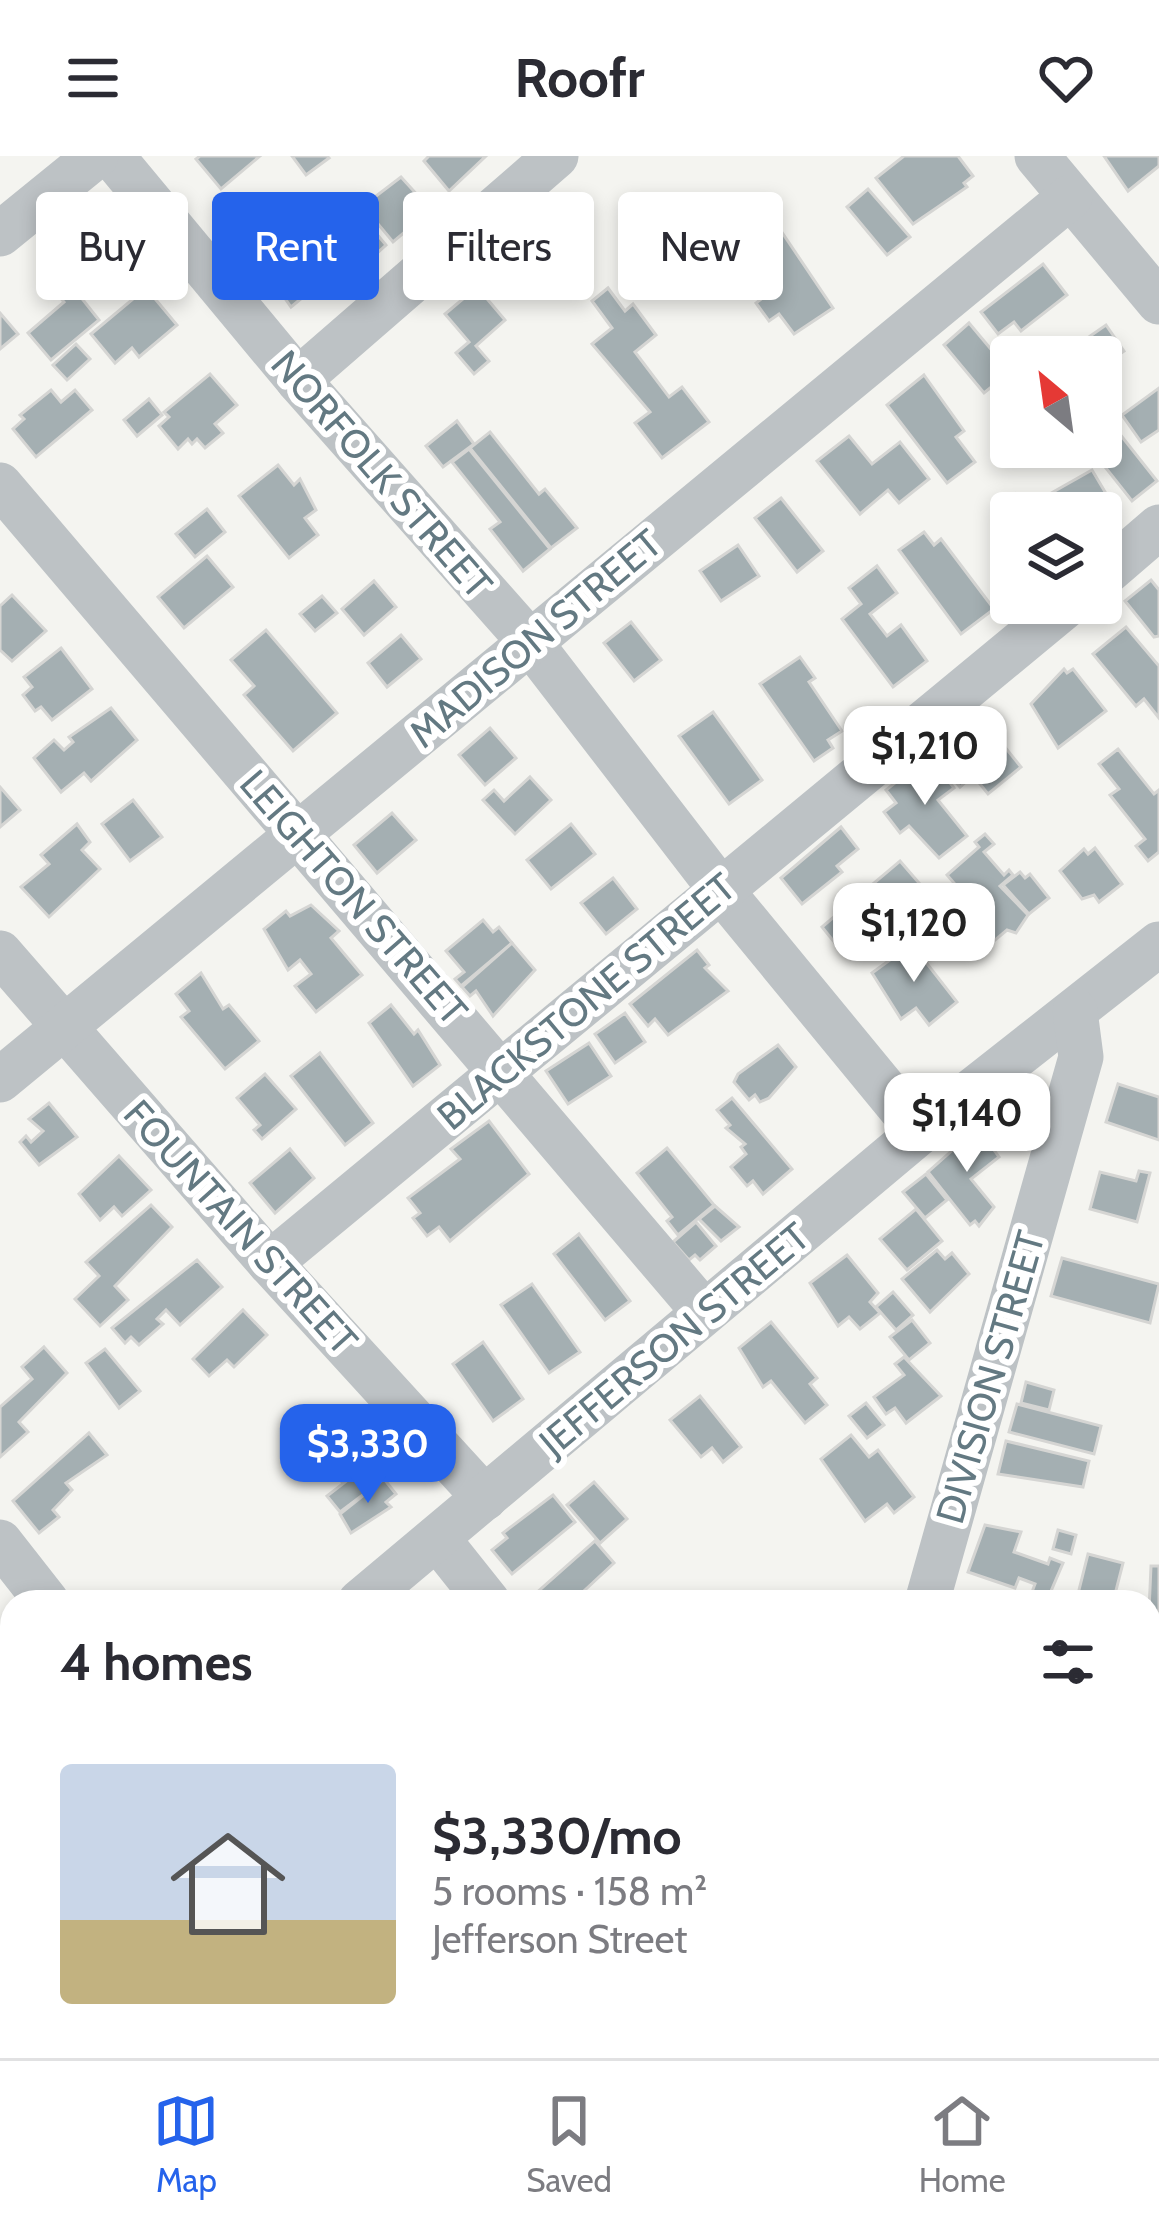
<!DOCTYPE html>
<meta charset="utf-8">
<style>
body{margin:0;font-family:Cabin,sans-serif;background:#f7f7f7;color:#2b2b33;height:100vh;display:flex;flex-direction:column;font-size:45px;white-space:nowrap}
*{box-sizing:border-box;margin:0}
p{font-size:39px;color:#7c7c81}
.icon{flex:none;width:66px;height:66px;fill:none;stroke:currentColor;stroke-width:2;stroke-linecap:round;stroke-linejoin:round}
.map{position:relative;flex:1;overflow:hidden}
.drawer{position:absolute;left:0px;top:1434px;width:1161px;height:468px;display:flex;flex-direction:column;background:#fff;border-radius:36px 36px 0 0;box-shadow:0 6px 18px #0003}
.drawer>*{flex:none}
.banner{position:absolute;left:36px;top:36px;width:1089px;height:108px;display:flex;gap:24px}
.needle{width:78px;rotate:331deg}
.tools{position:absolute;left:990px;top:180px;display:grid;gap:24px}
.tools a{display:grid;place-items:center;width:132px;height:132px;border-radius:12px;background:#fff;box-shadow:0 6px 18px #0003;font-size:60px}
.price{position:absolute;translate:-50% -102px;padding:0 27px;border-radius:24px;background:#fff;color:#222;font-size:39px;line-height:78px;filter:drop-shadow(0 3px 6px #0008)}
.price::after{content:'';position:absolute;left:50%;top:72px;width:36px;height:27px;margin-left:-18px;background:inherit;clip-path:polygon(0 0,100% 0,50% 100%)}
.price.active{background:#2563eb;color:#fff}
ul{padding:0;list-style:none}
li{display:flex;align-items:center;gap:36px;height:300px;padding:0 60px}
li+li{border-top:3px solid #e1e1e2}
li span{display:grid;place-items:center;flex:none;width:336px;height:240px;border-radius:12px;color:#555}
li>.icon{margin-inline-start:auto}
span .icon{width:144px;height:144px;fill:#fffc;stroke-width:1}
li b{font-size:51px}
h2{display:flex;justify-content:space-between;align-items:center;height:144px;padding:0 60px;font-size:51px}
.chip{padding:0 42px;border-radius:12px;background:#fff;box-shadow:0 6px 18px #0003;font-size:42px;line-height:108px}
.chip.active{background:#2563eb;color:#fff}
header{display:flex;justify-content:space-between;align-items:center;height:156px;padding:0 60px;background:#fff;font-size:54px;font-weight:700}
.menu{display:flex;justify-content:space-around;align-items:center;height:168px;border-top:3px solid #e1e1e2;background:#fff;font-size:33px;color:#7c7c81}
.menu a{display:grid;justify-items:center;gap:6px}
.menu .active{color:#2563eb}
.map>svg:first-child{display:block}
</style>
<header><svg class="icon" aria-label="menu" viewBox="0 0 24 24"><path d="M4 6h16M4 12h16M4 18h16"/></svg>Roofr<svg class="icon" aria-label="heart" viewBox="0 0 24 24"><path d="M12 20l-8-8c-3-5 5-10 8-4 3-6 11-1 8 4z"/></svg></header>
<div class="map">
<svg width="1159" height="1902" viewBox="0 0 1159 1902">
<rect width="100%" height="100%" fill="#f4f4f0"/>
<polygon fill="#d4d9cf" points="12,1544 12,1890 171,1890 180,1902 0,1902 0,1546"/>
<g fill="#a4afb2" stroke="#d5d5d3" stroke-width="3">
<polygon points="200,0 260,0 221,33 196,3"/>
<polygon points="292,0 327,0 329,2 306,19"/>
<polygon points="429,0 486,0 449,35 424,5"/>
<polygon points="904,0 958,0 973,20 964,27 967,31 913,68 876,22"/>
<polygon points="1104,0 1159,0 1159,10 1128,35"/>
<polygon points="401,21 431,54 393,86 363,50"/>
<polygon points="868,33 910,81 887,99 847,51"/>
<polygon points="365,64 386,89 364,109 342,85"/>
<polygon points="777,69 833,152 794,178 779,158 769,165 756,147 769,137 749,112 775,93 764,79"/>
<polygon points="80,71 118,114 83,144 99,164 51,204 28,177 64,146 53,133 60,126 43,103"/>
<polygon points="314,76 342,109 291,151 264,112"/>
<polygon points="1043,108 1067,139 1021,175 1014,166 998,178 981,156"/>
<polygon points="477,131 505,164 476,190 489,205 474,218 456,197 469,186 445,158"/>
<polygon points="146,132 177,169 139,201 132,192 115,207 91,178"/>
<polygon points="608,132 625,155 633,148 656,179 635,196 669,241 682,231 709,266 662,302 635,267 650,256 592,188 612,172 592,145"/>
<polygon points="0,157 18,178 0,193"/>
<polygon points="969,167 1010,216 984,237 944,189"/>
<polygon points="1106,169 1124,195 1101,211 1101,201 1060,201"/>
<polygon points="76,188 90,203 67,224 53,209"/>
<polygon points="210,218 237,249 215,268 223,277 205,292 197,283 192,288 188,283 178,293 159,270 169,261 164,256"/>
<polygon points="924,219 964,275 956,281 975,306 947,327 887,249"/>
<polygon points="1159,232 1159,274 1141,286 1122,259"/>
<polygon points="51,234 61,246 75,234 92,254 36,301 13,273 24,263 20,259"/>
<polygon points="149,243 162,259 137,280 124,264"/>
<polygon points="457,265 474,288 443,311 426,290"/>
<polygon points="1115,272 1157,325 1132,345 1090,292 1101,291 1101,283"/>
<polygon points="490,276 539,338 545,333 577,372 551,392 470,292"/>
<polygon points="849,280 872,308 900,286 929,323 899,347 888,334 860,358 817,305"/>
<polygon points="469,293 550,393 523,415 490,373 500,366 452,306"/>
<polygon points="278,309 294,329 300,323 316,354 305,362 318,379 289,402 239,340"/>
<polygon points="1092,314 1117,356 1101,365 1101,357 1056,357 1046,340"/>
<polygon points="1015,338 1030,357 1011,357 1011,380 992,357"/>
<polygon points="781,342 823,395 797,416 755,362"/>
<polygon points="207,353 225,376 195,401 176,378"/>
<polygon points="924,376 934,389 941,383 994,453 961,478 899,394"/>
<polygon points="738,389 759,420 721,445 700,415"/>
<polygon points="207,400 233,431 184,472 158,441"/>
<polygon points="877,410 897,437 870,458 887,480 901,469 927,505 893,531 842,463 861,448 849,432"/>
<polygon points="1151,424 1159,434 1159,480 1154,481 1125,445"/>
<polygon points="374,425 396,451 364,479 342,453"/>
<polygon points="12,439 46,475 12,505 0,494 0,450"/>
<polygon points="322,440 337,457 315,475 300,458"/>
<polygon points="631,466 661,504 634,525 604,487"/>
<polygon points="1126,471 1159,510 1159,562 1144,543 1136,550 1093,498"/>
<polygon points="266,474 337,557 293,595 244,539 254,530 231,504"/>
<polygon points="401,479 421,503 387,531 368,507"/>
<polygon points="61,492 92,533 52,564 41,551 35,555 23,539 32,531 24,521"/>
<polygon points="800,501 815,522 809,526 842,575 828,584 833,592 814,605 760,528"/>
<polygon points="1064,513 1067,517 1073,513 1106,555 1058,592 1031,548"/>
<polygon points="111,552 137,584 91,625 84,617 61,636 34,602 54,584 64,594 73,586 69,581"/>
<polygon points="713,556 762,624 729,648 679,580"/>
<polygon points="490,572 516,602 485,629 459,599"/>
<polygon points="992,575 1021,611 988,638 959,602"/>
<polygon points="1118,593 1154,638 1159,634 1159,696 1148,705 1136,690 1145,683 1110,639 1119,633 1099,608"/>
<polygon points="929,600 954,632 938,644 967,680 939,702 909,670 900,677 884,656 896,647 886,634"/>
<polygon points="955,602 971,621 960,631 944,612"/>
<polygon points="530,621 551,644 515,678 483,644 494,634 504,645"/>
<polygon points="0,631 20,654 0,671"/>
<polygon points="133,644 162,681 130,705 102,668"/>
<polygon points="392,657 416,684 377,717 354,689"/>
<polygon points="77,668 90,686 82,694 100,713 49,761 21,731 49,708 41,699"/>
<polygon points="571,668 595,698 551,733 527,704"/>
<polygon points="841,671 858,693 837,710 842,716 802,748 781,722"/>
<polygon points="985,678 994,688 984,696 1004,719 1009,714 1013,719 1000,730 1028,759 1016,777 1007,774 988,790 974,773 965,780 947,759 967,742 947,719 979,691 975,686"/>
<polygon points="1095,692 1122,728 1099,746 1094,739 1082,743 1060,715 1084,693 1088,698"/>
<polygon points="900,705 932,742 911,759 903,750 843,797 822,771"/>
<polygon points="1020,716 1025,722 1030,718 1049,742 1029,758 1003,729"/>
<polygon points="613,722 637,753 606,778 581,747"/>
<polygon points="311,749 339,775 331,782 362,819 316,856 295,830 311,818 300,804 288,814 264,773 286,755 290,760"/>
<polygon points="483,764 493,776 499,771 512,787 461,830 455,823 464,816 446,795"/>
<polygon points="916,785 926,796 921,800 957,846 929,869 916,852 901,863 872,817"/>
<polygon points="512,787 535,814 493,860 476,835 470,840 462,831"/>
<polygon points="697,794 709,809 705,812 728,835 668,879 655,863 648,870 630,848"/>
<polygon points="201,817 223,853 229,849 259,885 225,913 181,861 189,855 176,838"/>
<polygon points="391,849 414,878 418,874 440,909 413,930 369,867"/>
<polygon points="625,857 645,886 615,907 595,878"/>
<polygon points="589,887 611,920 568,948 546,915"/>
<polygon points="778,889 796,911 769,942 760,946 755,939 749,944 734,926 738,918"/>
<polygon points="320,897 373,967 345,989 291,920"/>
<polygon points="265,918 296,953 262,983 254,974 260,969 237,942"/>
<polygon points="1118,928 1159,941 1159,984 1106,966"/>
<polygon points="732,942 792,1013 763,1038 753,1025 747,1030 731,1011 746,998 741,991 745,988 726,972 730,969 717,954"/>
<polygon points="49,947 77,981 39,1009 20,986 26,980 31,986 43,975 29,963"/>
<polygon points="489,965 529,1018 450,1085 439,1071 427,1080 413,1062 420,1057 408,1042 460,1003 451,993"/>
<polygon points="982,968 999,990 994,994 999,1001 971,1023 994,1051 979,1070 975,1065 970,1069 928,1016"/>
<polygon points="667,992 714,1049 678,1079 667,1065 672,1061 637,1017"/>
<polygon points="290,993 314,1022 275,1057 250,1027"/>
<polygon points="119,1000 151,1034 122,1060 114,1051 100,1064 79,1038"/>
<polygon points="1139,1015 1150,1017 1137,1066 1090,1053 1100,1016 1136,1025"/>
<polygon points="926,1018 947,1044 925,1062 903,1036"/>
<polygon points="151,1049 172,1071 115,1130 128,1144 100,1170 75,1143 99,1120 86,1106"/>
<polygon points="715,1050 739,1071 721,1085 699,1063"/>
<polygon points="916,1053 942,1085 907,1114 880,1083"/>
<polygon points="696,1066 716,1090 700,1104 695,1099 689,1104 673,1086"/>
<polygon points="579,1078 630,1145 605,1164 554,1098"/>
<polygon points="937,1094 945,1103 952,1097 969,1118 930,1156 902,1123"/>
<polygon points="847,1099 878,1137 870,1146 880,1157 860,1173 849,1161 838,1170 810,1127"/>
<polygon points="1062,1102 1159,1128 1150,1167 1051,1140"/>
<polygon points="197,1104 222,1131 180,1169 166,1154 157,1163 163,1168 139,1189 131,1181 125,1187 112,1172"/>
<polygon points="532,1128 580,1196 549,1217 501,1149"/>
<polygon points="893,1136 913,1159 896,1174 876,1151"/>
<polygon points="243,1154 267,1179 234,1211 227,1204 209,1220 193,1203"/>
<polygon points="912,1164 930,1187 909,1204 890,1181"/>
<polygon points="771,1166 817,1222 810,1228 827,1249 805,1267 771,1225 763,1231 739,1192"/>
<polygon points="483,1186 523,1243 493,1265 453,1208"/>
<polygon points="44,1191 67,1217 19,1266 28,1276 0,1301 0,1251 32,1223 22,1211"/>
<polygon points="105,1193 140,1235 119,1252 86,1207"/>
<polygon points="904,1201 941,1240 906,1267 895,1252 886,1258 874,1241 904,1219 895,1208"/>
<polygon points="1026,1226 1054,1234 1049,1254 1021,1247"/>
<polygon points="700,1240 741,1291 723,1306 712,1292 701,1301 670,1264"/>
<polygon points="866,1247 884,1269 867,1282 849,1260"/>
<polygon points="1017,1248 1101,1270 1094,1298 1009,1276"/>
<polygon points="334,1271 364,1310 342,1326 312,1288"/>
<polygon points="89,1277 107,1299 66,1327 72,1334 53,1354 59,1361 39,1377 13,1345"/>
<polygon points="851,1279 869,1301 878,1294 914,1341 894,1357 887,1348 865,1365 821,1303"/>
<polygon points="1006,1285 1089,1305 1083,1331 998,1318"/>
<polygon points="371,1306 384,1323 340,1356 327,1340"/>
<polygon points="384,1323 396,1338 386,1346 391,1351 351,1377 340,1358"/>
<polygon points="594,1326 627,1363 600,1387 567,1349"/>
<polygon points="553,1339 575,1366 512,1418 492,1394 507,1382 503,1377"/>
<polygon points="985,1369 1021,1376 1014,1396 1048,1408 1050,1402 1063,1407 1048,1442 1032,1436 1035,1428 1019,1422 1015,1432 968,1416"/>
<polygon points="1058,1374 1076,1379 1071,1398 1053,1393"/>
<polygon points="595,1385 614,1407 572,1446 538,1446 533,1440"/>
<polygon points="1088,1398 1123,1407 1113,1446 1076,1446"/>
<polygon points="1151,1410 1159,1410 1159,1455 1149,1455"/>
<polygon points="214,1890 250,1890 234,1902 223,1902"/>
<polygon points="325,1890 339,1902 310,1902"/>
<polygon points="468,1890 526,1890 517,1897 521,1902 452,1902"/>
<polygon points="943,1890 985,1890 981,1902 939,1902"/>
</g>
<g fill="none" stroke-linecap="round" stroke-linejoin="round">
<g stroke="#bdc2c5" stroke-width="45">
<polyline points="112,0 298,224 529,485 720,733 920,976"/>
<polyline points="1037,0 1159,146"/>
<polyline points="0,78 96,0"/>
<polyline points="298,224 556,0"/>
<polyline points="0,329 704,1156"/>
<polyline points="1101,421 1159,371"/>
<polyline points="0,797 270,1107 485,1342"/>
<polyline points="0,924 1070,41"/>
<polyline points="270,1107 1069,447"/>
<polyline points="437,1382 488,1446"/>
<polyline points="0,1386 47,1446"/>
<polyline points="360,1446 920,976 1159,788"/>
<polyline points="927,1446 1081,901 1075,855"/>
<polyline points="1149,1508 1159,1507"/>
<polyline points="395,1890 404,1902"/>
<polyline points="785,1898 801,1902"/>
</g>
</g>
<g text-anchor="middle" stroke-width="12" stroke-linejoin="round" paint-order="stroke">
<g font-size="39" fill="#637982" stroke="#fff">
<text transform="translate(382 318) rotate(49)" y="14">NORFOLK STREET</text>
<text transform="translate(535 482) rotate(-40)" y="14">MADISON STREET</text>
<text transform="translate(354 741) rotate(49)" y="14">LEIGHTON STREET</text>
<text transform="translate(586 845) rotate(-40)" y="14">BLACKSTONE STREET</text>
<text transform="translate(241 1071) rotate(48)" y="14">FOUNTAIN STREET</text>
<text transform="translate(674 1183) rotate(-40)" y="14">JEFFERSON STREET</text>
<text transform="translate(990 1221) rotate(-74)" y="14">DIVISION STREET</text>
</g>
</g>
</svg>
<div class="tools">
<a><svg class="needle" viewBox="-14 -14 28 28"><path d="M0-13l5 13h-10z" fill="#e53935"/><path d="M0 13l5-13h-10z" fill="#7c7c81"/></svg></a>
<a><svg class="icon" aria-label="layers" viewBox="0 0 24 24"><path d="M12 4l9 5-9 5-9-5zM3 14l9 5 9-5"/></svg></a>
</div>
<b class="price" style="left:925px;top:652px">$1,210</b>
<b class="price" style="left:914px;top:829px">$1,120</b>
<b class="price" style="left:967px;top:1019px">$1,140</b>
<b class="price active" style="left:368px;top:1350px">$3,330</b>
<div class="banner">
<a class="chip">Buy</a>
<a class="chip active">Rent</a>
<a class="chip">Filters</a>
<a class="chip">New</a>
</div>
<section class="drawer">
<h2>4 homes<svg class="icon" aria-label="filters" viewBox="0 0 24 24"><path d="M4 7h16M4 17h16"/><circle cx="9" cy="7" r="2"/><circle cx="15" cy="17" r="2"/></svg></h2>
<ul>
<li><span style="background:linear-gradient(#c9d6e8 65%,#c2b280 0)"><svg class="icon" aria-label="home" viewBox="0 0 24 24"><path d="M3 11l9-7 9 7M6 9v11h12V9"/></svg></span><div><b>$3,330/mo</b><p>5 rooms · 158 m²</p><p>Jefferson Street</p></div></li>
</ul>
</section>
</div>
<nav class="menu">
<a class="active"><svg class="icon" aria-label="map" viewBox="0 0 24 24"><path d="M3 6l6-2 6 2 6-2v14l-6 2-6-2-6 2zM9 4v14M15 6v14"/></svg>Map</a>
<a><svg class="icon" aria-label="saved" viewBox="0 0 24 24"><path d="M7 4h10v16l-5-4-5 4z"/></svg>Saved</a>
<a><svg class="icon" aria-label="home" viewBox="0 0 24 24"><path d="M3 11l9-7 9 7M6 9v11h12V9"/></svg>Home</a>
</nav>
